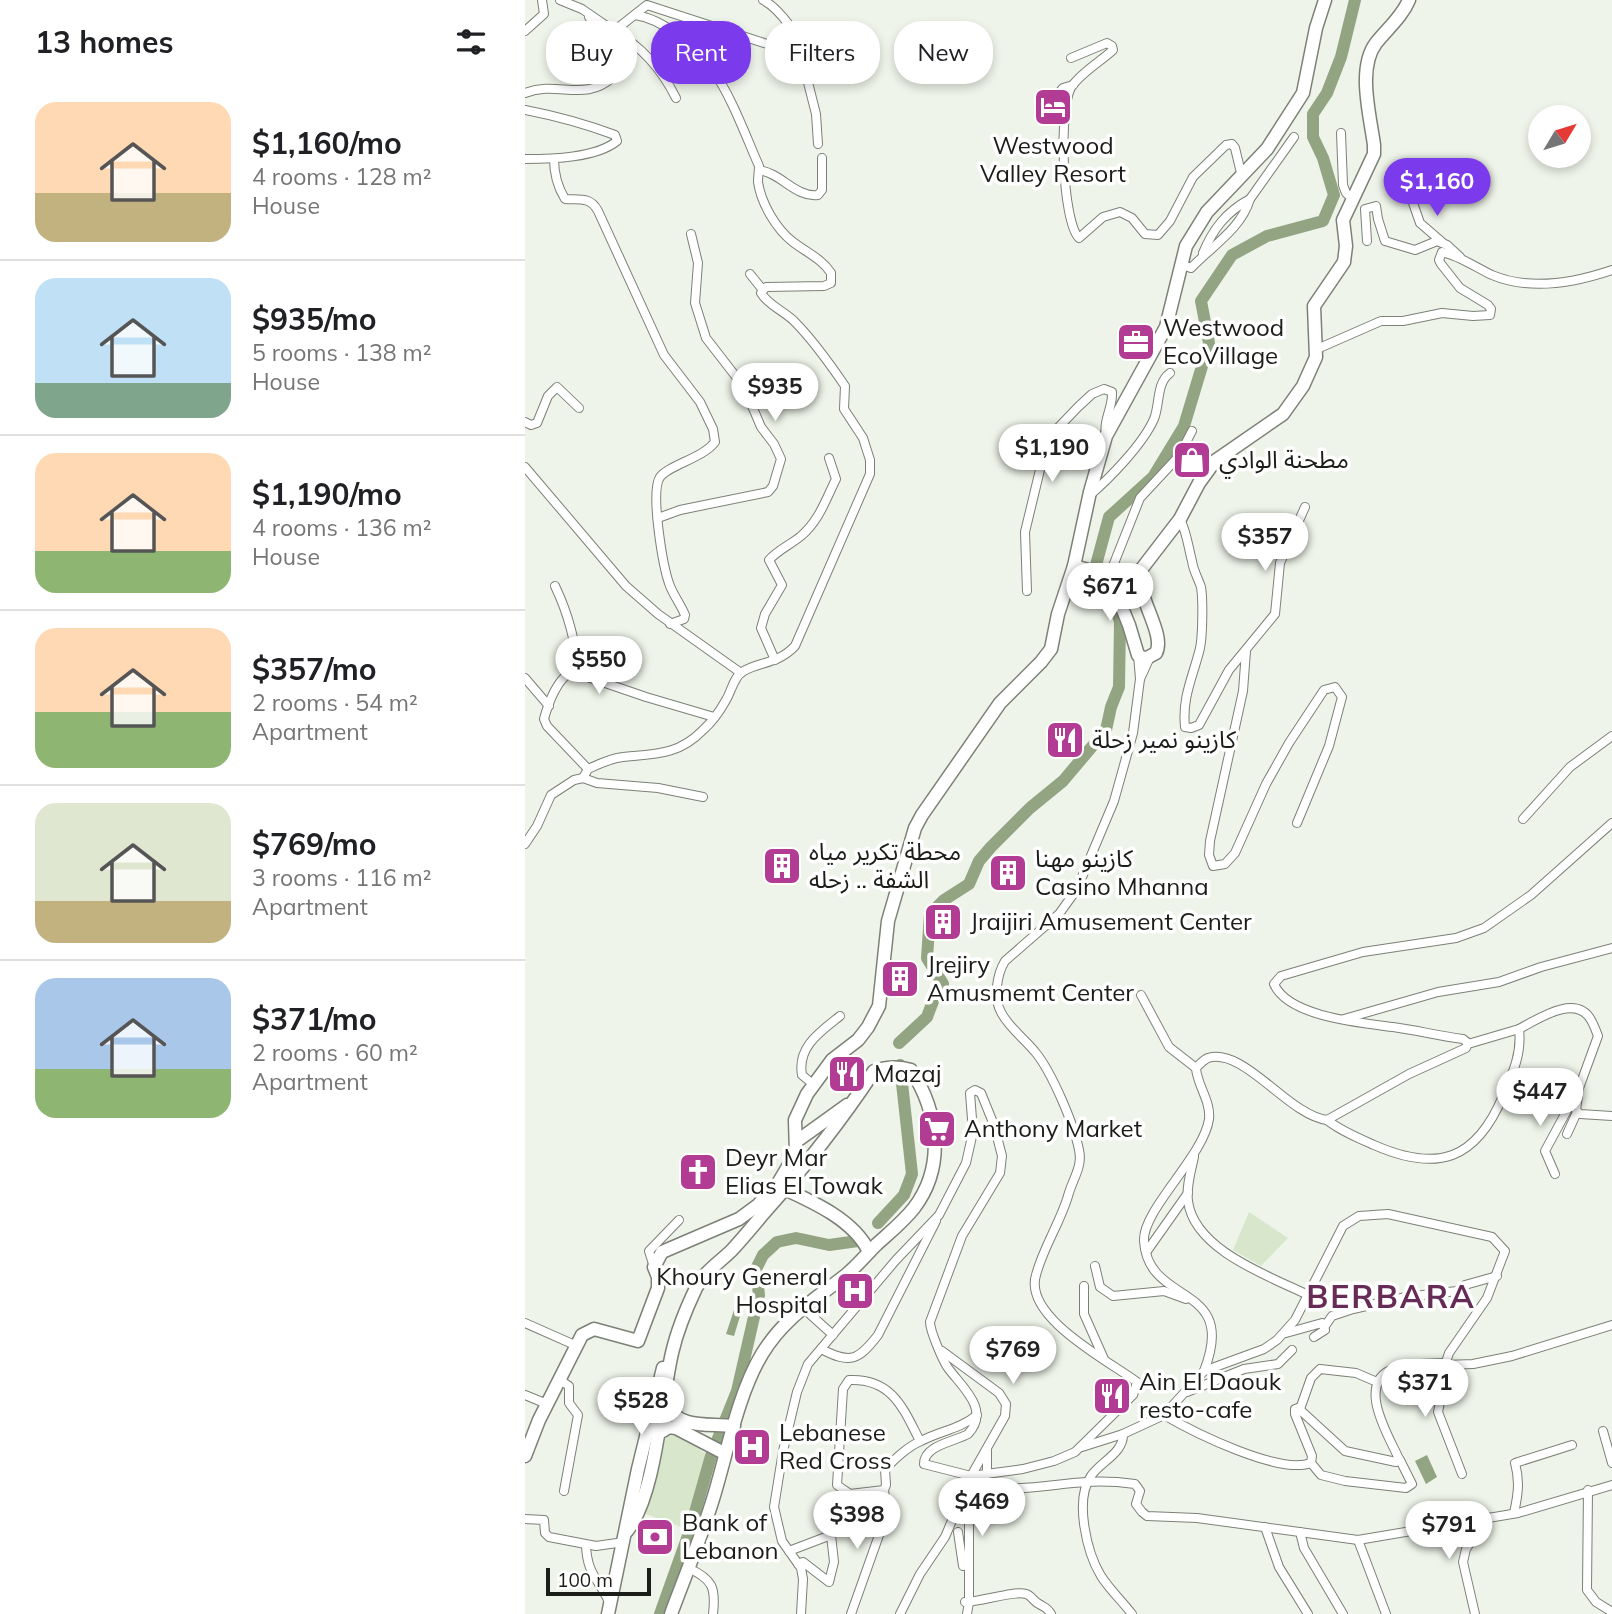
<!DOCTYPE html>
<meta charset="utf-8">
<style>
body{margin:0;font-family:Mulish,"Noto Sans Arabic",sans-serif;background:#f6f6f6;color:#202124;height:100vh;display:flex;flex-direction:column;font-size:26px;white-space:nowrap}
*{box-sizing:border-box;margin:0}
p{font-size:23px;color:#757577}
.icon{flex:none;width:38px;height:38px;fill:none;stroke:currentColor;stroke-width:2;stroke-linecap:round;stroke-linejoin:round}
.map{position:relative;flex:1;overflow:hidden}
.side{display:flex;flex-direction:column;background:#fff;width:525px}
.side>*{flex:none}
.banner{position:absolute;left:21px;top:21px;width:665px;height:63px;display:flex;gap:14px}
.needle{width:46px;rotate:52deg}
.tools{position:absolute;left:1003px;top:105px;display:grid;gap:14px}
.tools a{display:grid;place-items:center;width:63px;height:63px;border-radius:50%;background:#fff;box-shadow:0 4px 10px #0003;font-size:35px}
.scale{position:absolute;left:21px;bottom:18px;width:105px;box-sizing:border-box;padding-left:7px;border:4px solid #1b1d19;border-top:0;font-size:19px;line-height:24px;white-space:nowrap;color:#1b1d19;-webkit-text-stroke:5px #fff;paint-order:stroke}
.price{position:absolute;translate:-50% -60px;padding:0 16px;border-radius:24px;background:#fff;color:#222;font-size:23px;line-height:46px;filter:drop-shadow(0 2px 4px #0008)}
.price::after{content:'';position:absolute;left:50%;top:42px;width:21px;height:16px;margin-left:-10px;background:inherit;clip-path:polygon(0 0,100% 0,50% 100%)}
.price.current{background:#7c3aed;color:#fff}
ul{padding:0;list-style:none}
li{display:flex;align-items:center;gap:21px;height:175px;padding:0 35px}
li+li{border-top:2px solid #e0e0e0}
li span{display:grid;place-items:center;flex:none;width:196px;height:140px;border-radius:21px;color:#555}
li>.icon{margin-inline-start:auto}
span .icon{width:84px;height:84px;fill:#fffc;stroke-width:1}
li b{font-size:30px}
h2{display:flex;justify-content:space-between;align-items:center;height:84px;padding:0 35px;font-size:30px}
.tag{padding:0 24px;border-radius:28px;background:#fff;box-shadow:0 4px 10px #0003;font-size:24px;line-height:63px}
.tag.current{background:#7c3aed;color:#fff}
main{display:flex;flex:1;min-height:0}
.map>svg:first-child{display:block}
</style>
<main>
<section class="side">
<h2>13 homes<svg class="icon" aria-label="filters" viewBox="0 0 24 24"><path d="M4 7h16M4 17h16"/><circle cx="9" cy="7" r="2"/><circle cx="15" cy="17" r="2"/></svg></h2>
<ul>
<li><span style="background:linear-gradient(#ffd9b3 65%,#c2b280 0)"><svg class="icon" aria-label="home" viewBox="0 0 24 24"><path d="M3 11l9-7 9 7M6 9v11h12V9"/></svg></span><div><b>$1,160/mo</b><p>4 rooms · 128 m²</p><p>House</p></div></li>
<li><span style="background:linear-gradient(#bfe0f5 75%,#7fa58c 0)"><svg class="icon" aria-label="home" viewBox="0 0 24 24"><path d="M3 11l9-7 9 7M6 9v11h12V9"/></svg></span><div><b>$935/mo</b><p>5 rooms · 138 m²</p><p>House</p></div></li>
<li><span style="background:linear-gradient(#ffd9b3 70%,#8fb573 0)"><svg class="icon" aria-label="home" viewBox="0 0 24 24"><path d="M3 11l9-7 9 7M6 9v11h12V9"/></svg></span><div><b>$1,190/mo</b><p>4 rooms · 136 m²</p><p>House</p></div></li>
<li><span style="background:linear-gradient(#ffd9b3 60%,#8fb573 0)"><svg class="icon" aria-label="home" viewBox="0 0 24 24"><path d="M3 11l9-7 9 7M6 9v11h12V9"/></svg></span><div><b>$357/mo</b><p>2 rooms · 54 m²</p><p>Apartment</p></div></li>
<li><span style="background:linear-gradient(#dfe7d0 70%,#c2b280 0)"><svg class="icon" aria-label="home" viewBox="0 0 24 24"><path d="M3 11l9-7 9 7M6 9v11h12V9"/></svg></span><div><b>$769/mo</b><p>3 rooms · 116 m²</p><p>Apartment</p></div></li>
<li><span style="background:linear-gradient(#a9c7e8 65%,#8fb573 0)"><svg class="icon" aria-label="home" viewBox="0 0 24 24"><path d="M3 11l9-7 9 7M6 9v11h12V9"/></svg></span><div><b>$371/mo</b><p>2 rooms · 60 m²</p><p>Apartment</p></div></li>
</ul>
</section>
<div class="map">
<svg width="1087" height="1614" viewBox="0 0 1087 1614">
<rect width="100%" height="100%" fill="#eef4e9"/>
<g fill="#d8e7cb">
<polygon points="724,1212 763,1238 736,1266 708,1250"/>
<polygon points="150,1432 187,1458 161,1529 118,1513 142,1434"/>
</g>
<g fill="#93a483">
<polygon points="209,1310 216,1313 209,1336 201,1334"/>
<polygon points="902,1455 912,1477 901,1484 890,1461"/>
</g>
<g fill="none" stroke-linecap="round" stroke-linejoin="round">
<g stroke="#93a483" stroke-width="12">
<polyline points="374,1043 402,1017 410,996 418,984 402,958 405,914 419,900 444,884 454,861 466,847 505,808 538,781 581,730 586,707 594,687 595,622 589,600 579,593 574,584 571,565 584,517 628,477 659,426 684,343 676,301 707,255 742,236 798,221 809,195 798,158 788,137 788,114 802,93 816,57 830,0"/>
<polyline points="353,1223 379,1195 387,1174 375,1065"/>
<polyline points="135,1614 165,1530 186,1456 212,1391 234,1295 231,1269 238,1255 252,1242 271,1238 304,1245 333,1241"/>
</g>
<defs>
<g id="street">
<polyline points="35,0 57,9 89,31 122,5 276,55 291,114 293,144"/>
<path d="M238,0C252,7 280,40 276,55"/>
<polyline points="0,31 19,14 17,0"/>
<path d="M89,31C116,46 137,70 151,98"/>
<path d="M546,58L582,43L587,46L588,50C576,61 557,72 547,86C533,106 537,221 554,238L578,217L595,212L607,218L620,234L633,235L645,221L668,177L701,145L707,144L710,148L717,177"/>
<path d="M0,93C33,80 59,103 88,77C91,55 76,34 64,17"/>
<polyline points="521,108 538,88 548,85"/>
<path d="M0,110C31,116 60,124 90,135L92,141C71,158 27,159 0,159"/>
<polyline points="816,133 818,185 821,193 829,200"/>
<path d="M29,159C29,174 32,186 40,199C54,200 65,196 73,211L139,355L175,402L188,429L190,442C178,458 144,465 135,477C125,492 138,568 145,586C149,596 156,605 160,615L159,619L145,624"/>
<path d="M234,170C256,173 271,198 293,195L297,190V158"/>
<polyline points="888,203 895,223 917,242"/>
<polyline points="842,241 840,209 851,206 853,219 860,241 890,250 912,241 922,245 935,257"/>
<path d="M678,253C688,229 701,212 725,199"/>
<path d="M658,265L666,268C687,246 716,229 725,199L769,137"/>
<polyline points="225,274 237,289"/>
<path d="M792,349L856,321H878L917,313L948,316L965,315L966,309L963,305L935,288L916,264L914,260L917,252C933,255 952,268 967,275C1005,291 1049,283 1087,270"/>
<polyline points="0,422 6,425 12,423 23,396 32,387 54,408"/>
<polyline points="0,467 101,586 133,614 216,673"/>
<path d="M564,496C585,478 618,444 629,419C635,405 631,383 645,373"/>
<polyline points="133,518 155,510 243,492 248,486 256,459 249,444 236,427 219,387 181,338 170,303 173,263 166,234"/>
<path d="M655,519C662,533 663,546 667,561C668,570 673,578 676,587C678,599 678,640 674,652C667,679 657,698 660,727L666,728L674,725L704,670L750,614L755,563L780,507"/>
<polyline points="584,576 615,498 654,456 667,431"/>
<path d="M30,586C40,607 56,650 48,672"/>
<path d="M502,591L500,532L520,449L530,431L553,407L567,394L579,389L587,392C588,408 578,419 581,436"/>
<polyline points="721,651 718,691 685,841 684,855 688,866 700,864 710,853 741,784 764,743 799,690 810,687 817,697 804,746 772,823"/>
<polyline points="613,655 615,679 625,657"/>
<path d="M250,660L236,628L240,614L257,585L244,560C253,550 265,545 276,536C294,521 301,499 311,479L304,458"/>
<polyline points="0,678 24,706"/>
<path d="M63,769L22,726L19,719C23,704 33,676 48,672L121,697L189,717"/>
<path d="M58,778L63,769C74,764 86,758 98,757C130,754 154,755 178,730C187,722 195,711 201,700C206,692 209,677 217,672C234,661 252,665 270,646L345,474V460L338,438L319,409L320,386C305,364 288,340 269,321C259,311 243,305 236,293L241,287L299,286L306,283V273C297,259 281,252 268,242C251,229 236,203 233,182C233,176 234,171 234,166C222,139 205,93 188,71C169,47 140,19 110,15"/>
<polyline points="998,819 1045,767 1087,736"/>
<polyline points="0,844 12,826 26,795 49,780 58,778 72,783 133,788 178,797"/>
<polyline points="616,995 644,1047 671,1068"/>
<polyline points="819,1019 913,992 974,982 1016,967 1087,948"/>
<polyline points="943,1044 994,1029"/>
<path d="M289,1085L277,1075C272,1047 295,1032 315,1016"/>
<path d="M802,1120C816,1131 833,1138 849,1145C913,1173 951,1160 978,1096C988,1073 997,1053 994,1029C1013,1019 1051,993 1066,1020C1069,1025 1071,1031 1073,1036L1054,1088L1051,1110L1055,1114L1087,1116"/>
<polyline points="1042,1134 1052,1112"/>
<path d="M669,1157C666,1171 661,1187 663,1201C669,1250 744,1276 783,1295"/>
<polyline points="1030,1174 1020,1151 1054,1088"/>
<polyline points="622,1251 663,1193"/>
<polyline points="570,1266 575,1287 588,1296 639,1291 661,1299"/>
<polyline points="129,1267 124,1251 154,1220"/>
<polyline points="559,1286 559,1314 579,1359"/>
<polyline points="277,1307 308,1335"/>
<polyline points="0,1323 52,1346"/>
<polyline points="800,1326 807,1316 828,1309 881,1297 932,1291 940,1285 972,1276"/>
<polyline points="761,1333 797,1323 800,1330 789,1337"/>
<path d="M296,1349C325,1364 333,1361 353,1335L411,1221"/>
<polyline points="926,1365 920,1377 913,1412 937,1474"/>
<path d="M679,1371C714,1282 623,1307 619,1241C617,1210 679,1156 684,1119C686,1101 672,1085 671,1068C675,1064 678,1060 683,1058C719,1047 763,1115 802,1120L884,1074L941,1048L943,1043L938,1039C914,1036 891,1030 868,1027C837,1023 763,1017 749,984L756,976L838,952L931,938L959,928L1006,895L1087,823"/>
<polyline points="35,1380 44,1386 44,1403 53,1415 39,1491"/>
<polyline points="662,1392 719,1369 753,1364 767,1350"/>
<polyline points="0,1395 22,1404"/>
<polyline points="775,1409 786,1378 795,1369 831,1373 852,1382"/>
<path d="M639,1415C668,1432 754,1475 786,1463L787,1456L770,1414V1409L773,1408L820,1451L871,1462L874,1459C864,1436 829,1382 870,1368C886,1363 903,1364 919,1363"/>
<polyline points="1078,1431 1087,1463"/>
<path d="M598,1434C599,1453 575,1462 566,1476C549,1500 562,1553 576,1576C585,1590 597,1601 607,1614"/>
<path d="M395,1441C378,1408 367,1378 324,1380L318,1389L312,1485L325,1494L359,1490L361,1485L360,1469C370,1459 382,1447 396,1441C415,1431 435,1429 452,1415"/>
<polyline points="557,1447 598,1434 639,1415 679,1371 739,1349 752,1340 770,1320 818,1226 834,1216 863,1214 967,1237 980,1251 962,1298 924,1353 920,1365 948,1364 987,1356 1087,1325"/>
<polyline points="786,1463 796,1475 820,1481 881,1488 887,1484 875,1460"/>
<path d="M457,1485C491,1493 526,1484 561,1482C577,1481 595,1482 610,1484L615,1491L611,1504L617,1512L622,1516L672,1518L833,1540L993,1513L1087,1485"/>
<polyline points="1063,1490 1062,1590 1071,1602 1087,1612"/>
<path d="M989,1513C993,1495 995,1481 990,1463L1047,1445"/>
<polyline points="305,1515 306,1535"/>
<polyline points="0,1519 19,1520 20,1533 24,1537 71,1546 99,1542"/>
<polyline points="740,1527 754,1567 783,1614"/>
<polyline points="433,1532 438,1566"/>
<polyline points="775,1532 779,1548 818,1614"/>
<polyline points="833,1540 861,1614"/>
<path d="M61,1545C62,1574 73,1578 84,1602"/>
<polyline points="264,1551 306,1535 309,1562 304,1582 278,1562 273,1564"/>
<path d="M163,1568C188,1579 191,1588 188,1614"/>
<path d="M440,1602C456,1602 490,1590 501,1594C506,1595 509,1602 514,1604C520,1608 522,1607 526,1614"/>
<path d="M276,1614L278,1579L276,1568L257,1541L249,1507L258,1451L272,1392L283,1364L371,1260L414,1215L441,1163L448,1132L445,1093L450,1090L456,1093L469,1125L477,1156L475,1173L437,1236L405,1322C405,1331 418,1361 423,1368C437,1387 466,1410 443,1434C429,1442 399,1445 399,1464L446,1476L498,1469L529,1461L550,1452L608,1395L612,1382C584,1361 498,1317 511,1275C518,1248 535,1223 543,1196C547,1180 558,1167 554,1150C549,1124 527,1073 511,1053C500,1039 483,1027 476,1012C468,998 472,974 480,961L534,914L552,889L589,801L608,733L615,679"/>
<polyline points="326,1614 359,1521 361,1506 359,1490"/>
<polyline points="375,1614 395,1574 420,1537 446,1476 480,1416 481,1404 474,1393 417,1351"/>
<polyline points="442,1614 444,1602 444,1525 447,1505 462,1473 462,1451"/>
<polyline points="950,1614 938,1562 941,1549 963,1517"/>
</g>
<g id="secondary">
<path d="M549,566L584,576L604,625L613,655L620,659L631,653C641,634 611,597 615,571L655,519L674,483L690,461L758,414L778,386L791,357L789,306L819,262L821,246L818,220L849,154V145C845,115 832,68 851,43C862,29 877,17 884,0"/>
<polyline points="272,1141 322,1105"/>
<path d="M253,1186C284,1200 329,1219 344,1252"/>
<path d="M139,1405C158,1430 181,1423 209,1426"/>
<polyline points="134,1433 144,1427 151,1428 199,1453"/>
<polyline points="0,1456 14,1420 57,1335 69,1329 113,1341 133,1288 133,1277 129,1267 137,1252 214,1219 233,1205 252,1185 271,1153 270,1120 282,1094 307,1060 333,1040 343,1027 354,1006 363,921 390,828 397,815 475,703 516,662 526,649 533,614 549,566 565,492 581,436 641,327 661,246 682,212 742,149 778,93 791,28 800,0"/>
<path d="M102,1531C131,1495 136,1400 147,1353C152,1331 161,1309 171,1288C179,1272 195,1262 207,1250C218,1238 228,1226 238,1214C278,1169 316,1121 349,1071C361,1067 373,1066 386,1070C413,1111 421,1166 389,1208C378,1222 364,1233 351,1245C341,1255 332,1266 321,1275C288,1301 259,1318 237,1354C212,1396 202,1454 188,1499C176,1538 160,1576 146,1614"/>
<polyline points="83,1614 113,1469 138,1368"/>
</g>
</defs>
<use href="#street" stroke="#7c8177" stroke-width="10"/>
<use href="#secondary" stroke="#7c8177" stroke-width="15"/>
<use href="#street" stroke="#fff" stroke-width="8"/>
<use href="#secondary" stroke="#fff" stroke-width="12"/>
</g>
<defs>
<symbol id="hotel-square" viewBox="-11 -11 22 22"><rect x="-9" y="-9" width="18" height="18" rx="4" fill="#b23c93" stroke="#fff"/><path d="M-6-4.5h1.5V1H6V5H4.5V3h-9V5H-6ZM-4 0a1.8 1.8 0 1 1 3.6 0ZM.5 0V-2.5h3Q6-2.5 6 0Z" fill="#fff"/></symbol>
<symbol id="office-square" viewBox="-11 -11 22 22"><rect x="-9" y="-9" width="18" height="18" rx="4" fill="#b23c93" stroke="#fff"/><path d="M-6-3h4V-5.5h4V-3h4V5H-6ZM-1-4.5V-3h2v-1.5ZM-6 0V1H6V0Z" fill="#fff"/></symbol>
<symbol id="shop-square" viewBox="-11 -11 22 22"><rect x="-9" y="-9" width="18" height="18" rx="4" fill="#b23c93" stroke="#fff"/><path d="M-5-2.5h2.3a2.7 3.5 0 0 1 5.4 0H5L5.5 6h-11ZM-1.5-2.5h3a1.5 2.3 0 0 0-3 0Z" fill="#fff"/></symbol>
<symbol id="restaurant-square" viewBox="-11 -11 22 22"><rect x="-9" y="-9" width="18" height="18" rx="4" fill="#b23c93" stroke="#fff"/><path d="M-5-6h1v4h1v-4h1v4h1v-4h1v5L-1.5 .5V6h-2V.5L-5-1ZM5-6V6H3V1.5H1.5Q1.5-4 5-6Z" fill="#fff"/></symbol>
<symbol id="building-square" viewBox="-11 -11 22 22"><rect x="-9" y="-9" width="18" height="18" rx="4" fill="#b23c93" stroke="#fff"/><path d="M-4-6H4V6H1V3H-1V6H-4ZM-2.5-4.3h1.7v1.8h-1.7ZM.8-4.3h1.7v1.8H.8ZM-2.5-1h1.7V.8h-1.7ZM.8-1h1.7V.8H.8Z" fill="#fff"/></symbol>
<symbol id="supermarket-square" viewBox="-11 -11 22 22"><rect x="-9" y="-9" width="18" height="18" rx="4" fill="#b23c93" stroke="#fff"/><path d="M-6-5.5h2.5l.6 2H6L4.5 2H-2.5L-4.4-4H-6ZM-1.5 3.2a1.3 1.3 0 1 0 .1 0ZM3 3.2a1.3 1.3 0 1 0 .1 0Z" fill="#fff"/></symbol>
<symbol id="church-square" viewBox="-11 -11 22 22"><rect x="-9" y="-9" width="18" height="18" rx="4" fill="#b23c93" stroke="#fff"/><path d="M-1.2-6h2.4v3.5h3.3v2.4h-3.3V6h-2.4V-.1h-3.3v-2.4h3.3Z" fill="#fff"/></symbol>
<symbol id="hospital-square" viewBox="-11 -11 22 22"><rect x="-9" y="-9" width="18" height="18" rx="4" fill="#b23c93" stroke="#fff"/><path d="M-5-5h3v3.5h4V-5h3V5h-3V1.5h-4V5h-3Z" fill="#fff"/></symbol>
<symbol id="bank-square" viewBox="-11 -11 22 22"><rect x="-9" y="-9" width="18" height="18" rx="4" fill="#b23c93" stroke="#fff"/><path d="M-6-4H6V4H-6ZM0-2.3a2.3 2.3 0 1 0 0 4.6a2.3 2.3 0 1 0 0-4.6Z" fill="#fff"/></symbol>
</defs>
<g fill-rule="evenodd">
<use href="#hotel-square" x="506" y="85" width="44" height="44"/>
<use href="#office-square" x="589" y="320" width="44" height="44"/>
<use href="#shop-square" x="645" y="438" width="44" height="44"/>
<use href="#restaurant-square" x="518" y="718" width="44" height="44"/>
<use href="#building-square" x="235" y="844" width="44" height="44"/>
<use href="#building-square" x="461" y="851" width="44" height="44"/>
<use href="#building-square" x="396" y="900" width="44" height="44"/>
<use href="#building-square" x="353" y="957" width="44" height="44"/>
<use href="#restaurant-square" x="300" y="1052" width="44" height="44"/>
<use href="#supermarket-square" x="390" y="1107" width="44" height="44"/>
<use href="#church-square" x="151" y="1150" width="44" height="44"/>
<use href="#hospital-square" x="308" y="1269" width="44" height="44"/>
<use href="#restaurant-square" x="565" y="1374" width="44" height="44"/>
<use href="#hospital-square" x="205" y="1425" width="44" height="44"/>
<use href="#bank-square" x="108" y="1515" width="44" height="44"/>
</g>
<g text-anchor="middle" stroke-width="7" stroke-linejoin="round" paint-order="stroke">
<g font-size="24" fill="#1b1d19" stroke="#fff" text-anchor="start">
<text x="528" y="154" text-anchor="middle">Westwood<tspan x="528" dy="28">Valley Resort</tspan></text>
<text x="638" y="336">Westwood<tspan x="638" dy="28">EcoVillage</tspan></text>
<text x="694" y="468">مطحنة الوادي</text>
<text x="567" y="748">كازينو نمير زحلة</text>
<text x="284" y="860">محطة تكرير مياه<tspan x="284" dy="28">الشفة .. زحله</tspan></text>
<text x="510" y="867">كازينو مهنا<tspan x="510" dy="28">Casino Mhanna</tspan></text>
<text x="445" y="930">Jraijiri Amusement Center</text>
<text x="402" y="973">Jrejiry<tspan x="402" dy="28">Amusmemt Center</tspan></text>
<text x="349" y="1082">Mazaj</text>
<text x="439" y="1137">Anthony Market</text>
<text x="200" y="1166">Deyr Mar<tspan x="200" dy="28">Elias El Towak</tspan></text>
<text x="303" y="1285" text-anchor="end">Khoury General<tspan x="303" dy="28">Hospital</tspan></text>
<text x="614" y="1390">Ain El Daouk<tspan x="614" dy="28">resto-cafe</tspan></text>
<text x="254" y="1441">Lebanese<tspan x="254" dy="28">Red Cross</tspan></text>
<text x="157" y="1531">Bank of<tspan x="157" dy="28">Lebanon</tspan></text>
</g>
<g font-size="32" font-weight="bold" letter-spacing="2" fill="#662c56" stroke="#fff">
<text x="866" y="1308">BERBARA</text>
</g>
</g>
</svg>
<div class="tools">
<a><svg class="needle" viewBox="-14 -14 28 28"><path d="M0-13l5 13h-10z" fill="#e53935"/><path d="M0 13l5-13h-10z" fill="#757577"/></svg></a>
</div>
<div class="scale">100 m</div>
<b class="price current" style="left:912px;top:218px">$1,160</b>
<b class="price" style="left:250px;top:423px">$935</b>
<b class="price" style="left:527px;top:484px">$1,190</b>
<b class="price" style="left:740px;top:573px">$357</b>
<b class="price" style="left:585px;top:623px">$671</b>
<b class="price" style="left:74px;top:696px">$550</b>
<b class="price" style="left:1015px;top:1128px">$447</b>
<b class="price" style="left:488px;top:1386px">$769</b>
<b class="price" style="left:900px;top:1419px">$371</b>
<b class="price" style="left:116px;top:1437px">$528</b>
<b class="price" style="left:457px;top:1538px">$469</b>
<b class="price" style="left:332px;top:1551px">$398</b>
<b class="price" style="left:924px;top:1561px">$791</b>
<div class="banner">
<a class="tag">Buy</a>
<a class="tag current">Rent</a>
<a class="tag">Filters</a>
<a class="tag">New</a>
</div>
</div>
</main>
